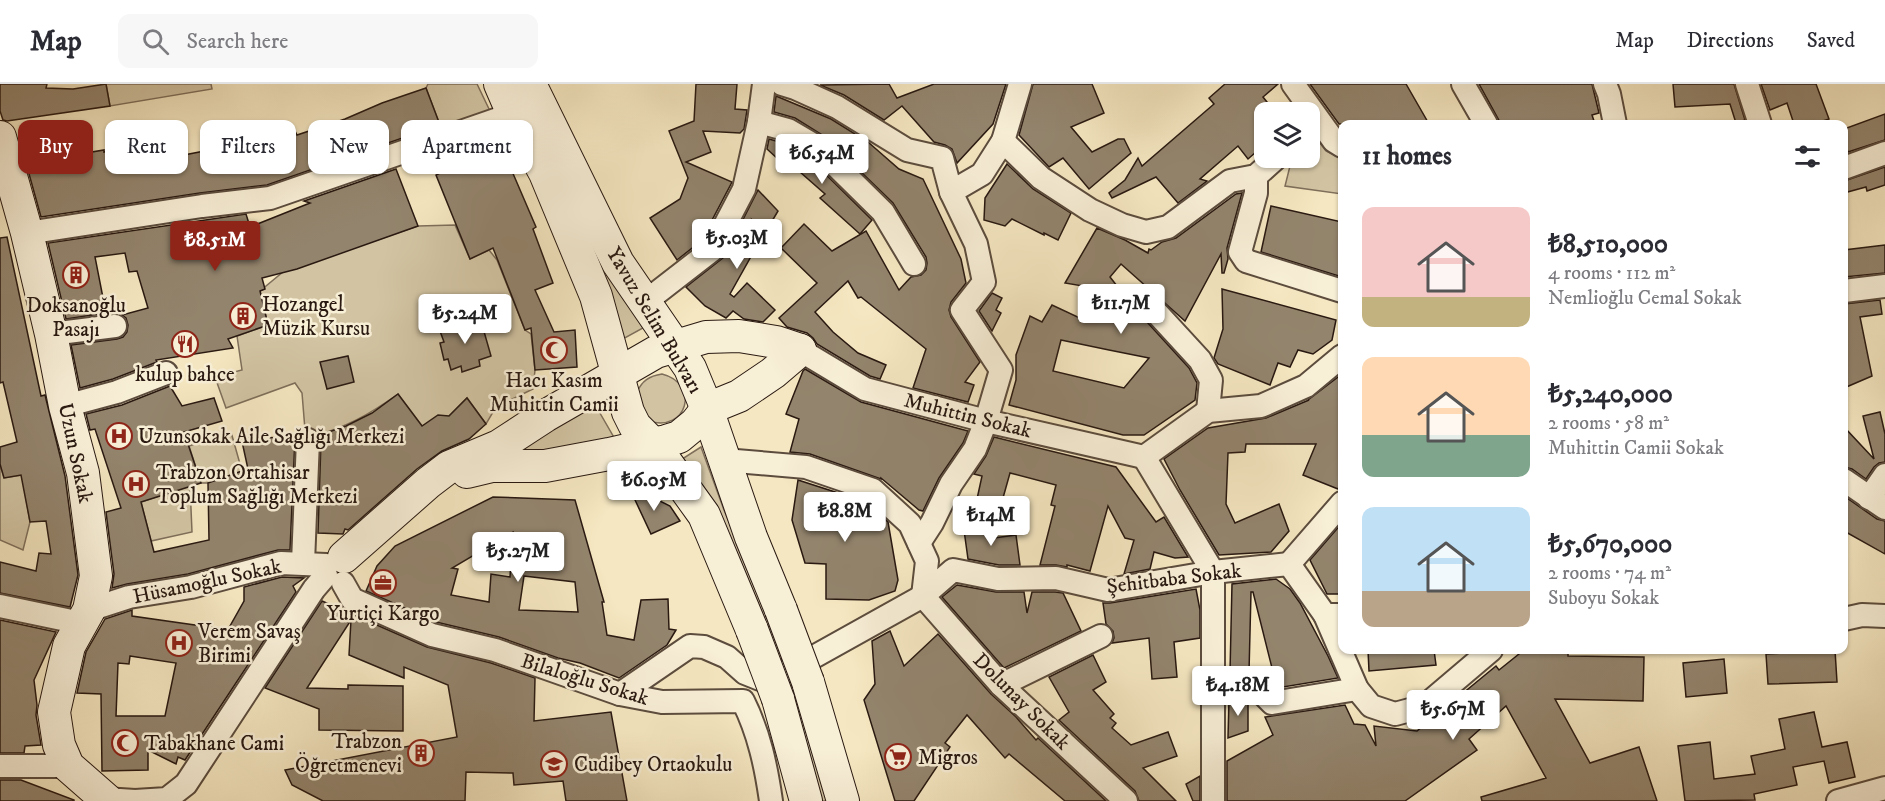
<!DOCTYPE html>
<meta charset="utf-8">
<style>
body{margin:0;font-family:"IM FELL DW Pica",serif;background:#f7f7f7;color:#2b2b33;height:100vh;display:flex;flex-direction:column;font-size:22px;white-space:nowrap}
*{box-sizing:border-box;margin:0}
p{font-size:20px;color:#7c7c81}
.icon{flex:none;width:33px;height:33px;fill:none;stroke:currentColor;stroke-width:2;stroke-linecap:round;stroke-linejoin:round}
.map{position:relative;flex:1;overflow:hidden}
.panel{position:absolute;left:1338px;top:36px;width:510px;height:534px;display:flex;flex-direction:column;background:#fff;border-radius:12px;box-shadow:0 2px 4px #0004}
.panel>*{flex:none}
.guide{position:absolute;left:18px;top:36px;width:570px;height:54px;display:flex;gap:12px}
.tools{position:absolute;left:1254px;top:18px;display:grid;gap:12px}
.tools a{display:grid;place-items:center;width:66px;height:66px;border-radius:12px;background:#fff;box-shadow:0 2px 4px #0004;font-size:30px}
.price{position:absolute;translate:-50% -51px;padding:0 14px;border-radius:6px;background:#fff;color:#222;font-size:20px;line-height:39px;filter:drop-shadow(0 2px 3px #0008)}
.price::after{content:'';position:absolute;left:50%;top:36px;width:18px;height:14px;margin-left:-9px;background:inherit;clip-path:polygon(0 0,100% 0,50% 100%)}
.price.selected{background:#8f2418;color:#fff}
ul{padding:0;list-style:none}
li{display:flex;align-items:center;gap:18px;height:150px;padding:0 24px}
li span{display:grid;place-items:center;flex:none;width:168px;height:120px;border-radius:12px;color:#555}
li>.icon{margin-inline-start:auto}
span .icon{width:72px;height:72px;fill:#fffc;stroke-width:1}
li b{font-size:26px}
h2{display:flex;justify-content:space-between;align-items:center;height:72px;padding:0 24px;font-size:26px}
.tag{padding:0 21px;border-radius:12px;background:#fff;box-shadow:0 2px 4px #0004;font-size:21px;line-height:54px}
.tag.selected{background:#8f2418;color:#fff}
header{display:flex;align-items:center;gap:36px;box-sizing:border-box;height:84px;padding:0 30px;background:#fff;border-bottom:2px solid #e1e1e2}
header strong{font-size:28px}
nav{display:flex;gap:33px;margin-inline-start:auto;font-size:21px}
.search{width:420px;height:54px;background:#f7f7f7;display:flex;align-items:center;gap:15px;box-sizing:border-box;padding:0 21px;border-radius:12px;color:#7c7c81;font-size:22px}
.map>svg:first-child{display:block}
</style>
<header>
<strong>Map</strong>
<div class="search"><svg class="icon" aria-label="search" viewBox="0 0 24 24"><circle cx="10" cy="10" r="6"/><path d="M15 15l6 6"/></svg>Search here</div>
<nav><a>Map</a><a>Directions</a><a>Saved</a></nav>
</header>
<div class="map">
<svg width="1885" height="717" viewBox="0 0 1885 717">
<rect width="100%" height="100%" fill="#f5e7c1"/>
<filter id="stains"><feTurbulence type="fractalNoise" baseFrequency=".00333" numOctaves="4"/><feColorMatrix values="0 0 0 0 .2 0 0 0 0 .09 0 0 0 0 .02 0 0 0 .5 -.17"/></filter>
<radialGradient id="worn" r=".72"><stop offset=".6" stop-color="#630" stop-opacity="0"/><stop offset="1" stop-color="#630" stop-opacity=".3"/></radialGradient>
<g fill="#d2c4a3" stroke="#7e6e5a" stroke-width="1.5">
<polygon points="106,0 211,0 212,5 110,22"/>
<polygon points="428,0 477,0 490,27 442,46 426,4"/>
<polygon points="1316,54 1326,67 1342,75 1342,110 1285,102 1292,74 1310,74 1310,59"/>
<path d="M455,141L470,175L489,166L497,176L525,246L531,250L535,286L533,305L496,323L486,340L467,314L449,332L422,342L398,310C367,332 348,342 312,353L305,346L302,309L295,299L226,324L215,293L242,286L237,252L268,241L260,207L283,188L418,142Z"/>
<polygon points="600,169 626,212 643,244 623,255 596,172"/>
<path d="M662,290C701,300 687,349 649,337L637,308C642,297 649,292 662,290Z"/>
<polygon points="593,317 616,357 499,375"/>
<polygon points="231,348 242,387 208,399 201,399 189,362"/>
<polygon points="701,363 724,426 788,579 780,584 679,377"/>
<polygon points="0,380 4,394 22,391 30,438 23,466 0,456"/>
<polygon points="190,402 192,448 151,457 141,418"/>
<polygon points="791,589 831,717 820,717 784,593"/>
</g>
<g fill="#93846d" stroke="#291911" stroke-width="1.5" fill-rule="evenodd">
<polygon points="0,0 47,0 46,4 73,5 106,0 110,22 7,37 3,36 0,27"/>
<polygon points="696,0 737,0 735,25 747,26 744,45 740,49 703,47 711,68 686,78 732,98 701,157 677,176 650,134 680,115 688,94 669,47 694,37"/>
<polygon points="889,0 897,14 934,0 1006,0 993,40 957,79 952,65 945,61 934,58 902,22 884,36 844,11 820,1"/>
<polygon points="1033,0 1092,0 1104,29 1071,43 1092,68 1118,55 1124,55 1131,69 1089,105 1063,74 1049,83 1019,51"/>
<polygon points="1225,0 1278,0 1263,13 1275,28 1264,28 1264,61 1248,75 1238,62 1200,95 1207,97 1178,119 1156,93 1112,114 1109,109 1125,96 1138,74 1142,82 1214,20 1209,14"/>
<polygon points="1310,0 1406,0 1429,40 1339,40"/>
<polygon points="1479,0 1592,0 1599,29 1592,31 1595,40 1501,40"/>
<polygon points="1673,0 1734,0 1745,36 1736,39 1730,20 1675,23"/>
<polygon points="1761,0 1816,0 1829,35 1814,40 1794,40 1787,19 1770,26"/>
<polygon points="426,4 440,41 267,101 200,109 41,133 26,79 104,66 104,68 156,58 158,76 225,63 252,61 293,43 297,51 345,35 382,19"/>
<polygon points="776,12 831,35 868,58 899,85 923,95 961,175 966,199 951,218 949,226 951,233 980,278 965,298 974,301 968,318 913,304 926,265 861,213 858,214 848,197 815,228 833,248 858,269 886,281 880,295 870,292 817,260 813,254 807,249 787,243 779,234 817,199 781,164 804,140 832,167 866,147 899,206 911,193 921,191 926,186 927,179 926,173 893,119 824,52 795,34 774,28"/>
<polygon points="1885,30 1885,56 1848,68 1844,57 1844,45"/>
<polygon points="496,50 536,143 533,145 553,199 535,206 554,248 575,246 577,283 535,286 531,244 525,246 493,164 470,175 436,91 458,80 453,65"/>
<polygon points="769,55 783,59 809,74 872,136 860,150 820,114 825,110 792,81 790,86 767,65"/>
<polygon points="1007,80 1033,105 1071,129 1058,156 1044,149 1044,151 1012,135 1005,142 984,136 985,114"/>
<polygon points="1885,83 1885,101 1867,107 1866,103 1844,109 1844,97"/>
<polygon points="396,85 418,142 297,185 262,194 265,205 260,207 268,241 228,255 233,264 156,276 157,278 113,295 80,304 71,261 117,255 123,253 127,248 128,241 126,234 122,231 148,224 137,187 129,188 125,169 95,173 106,229 66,235 48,159 246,130 250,143 310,119 304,117"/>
<polygon points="758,106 778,127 765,149 752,136 758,160 730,210 734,213 747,199 775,226 763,238 744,235 733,227 726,234 705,222 686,203 724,173"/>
<path d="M1242,109L1227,164L1228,175L1224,189H1222L1221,170L1185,237L1121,180L1110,193L1117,202L1111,208L1107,225L1123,228L1147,238L1189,284L1197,299L1195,316L1144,351H1123L1009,321L1016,296V271L1030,232L1042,238L1052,221L1086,237L1095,204L1065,199L1097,144L1125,156L1148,169L1149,165L1151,166L1162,158L1176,154L1236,110ZM1061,256L1109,266L1149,274L1124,304L1053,287Z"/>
<polygon points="1271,122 1342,138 1342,193 1261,168"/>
<polygon points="7,153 41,312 45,311 65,392 78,491 70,523 0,509 0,478 36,487 39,469 51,470 46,437 30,438 21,391 4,394 0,380 0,363 17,358 3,298 0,299 0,154"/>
<polygon points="1885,161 1885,189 1844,193 1844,166"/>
<polygon points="1222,205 1336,236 1332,256 1313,270 1298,266 1290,283 1278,279 1270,301 1218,280 1214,274 1223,245"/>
<polygon points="992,209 1002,214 996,226 1001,229 992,247 979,227"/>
<polygon points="1880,216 1882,230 1860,233 1872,292 1844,304 1844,220"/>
<polygon points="469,235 472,239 481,237 491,272 479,276 480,282 462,288 461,282 451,286 448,275 444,276 440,259 444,258 440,247 445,246 444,242"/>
<polygon points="348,272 354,298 327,305 320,278"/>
<polygon points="805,285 861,318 968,347 963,359 939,394 923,427 919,426 881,394 881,395 810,370 790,368 799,335 786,330 803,287"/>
<polygon points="1342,290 1342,396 1338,405 1303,391 1316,360 1246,360 1245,368 1228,369 1226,420 1235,439 1279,420 1289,447 1271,468 1219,471 1180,406 1164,375 1208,344 1266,334 1309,316 1308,316"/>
<polygon points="170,302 182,322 214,314 222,337 184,348 201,399 141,418 154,468 209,456 208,399 248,385 241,353 295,354 290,466 278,466 188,490 127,500 112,504 114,490 106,428 121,424 95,345 90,346 86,330 122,321"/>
<polygon points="398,310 422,342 438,331 449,332 467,314 486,340 469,355 442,367 417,385 348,446 345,445 343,450 318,449 321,357 320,351 346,342 372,329"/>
<polygon points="1880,328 1885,350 1885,378 1879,379 1874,383 1866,395 1852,385 1844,383 1844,343 1874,375 1863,332"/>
<polygon points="994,353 1116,383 1156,438 1164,433 1188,473 1175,474 1154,468 1150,485 1124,490 1134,456 1125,454 1108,422 1090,487 1067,481 1067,483 1056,481 1040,481 1055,422 1051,421 1056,401 1010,389 1001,421 977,415 982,392 974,390 986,372"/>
<polygon points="798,396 866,418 888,438 898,496 895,507 869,516 826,515 826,480 805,479 792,436"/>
<polygon points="628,401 670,422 680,437 651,450"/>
<polygon points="1844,412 1877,435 1885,437 1885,470 1844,447"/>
<path d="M493,413L575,416L604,518H602L607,551L634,556L641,516L668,515L669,545L676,546L667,561L619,594L580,579L558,574L499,553L436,538L366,507L377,482L395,462ZM513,448L510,493L491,490L489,518L451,511L458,485L452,484ZM524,492L575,498L578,528L519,526Z"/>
<polygon points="1342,439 1342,510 1327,510 1310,476"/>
<polygon points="996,442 993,454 1016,451 1020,481 999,481 968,475 964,446"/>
<path d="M282,493L304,494L293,502L296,508L185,676L178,673L176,680L148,666V686L102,687L101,610L77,609L86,568L105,535L132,526V532L216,544L226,549L244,517V503ZM130,572L176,579L165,632H116L118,579L129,580Z"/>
<polygon points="1276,495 1290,505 1300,519 1328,572 1338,594 1277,604 1253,508 1251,508 1249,588 1230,588 1232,500"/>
<polygon points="957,501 996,508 1024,508 1027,529 1032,508 1055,508 1063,509 1081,547 1004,584 942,513"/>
<polygon points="1196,505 1200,526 1200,554 1174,558 1177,593 1152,595 1149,554 1112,559 1114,554 1113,547 1106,540 1103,519 1110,519"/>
<polygon points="322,517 427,563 491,579 535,594 534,637 611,628 627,717 566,717 563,697 514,701 513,689 466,688 465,717 323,717 292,701 285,686 457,653 448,601 404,583 404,594 349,571 351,536 307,604 348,605 348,601 403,602 403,647 319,646 319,625 265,604"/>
<polygon points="0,536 56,548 34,596 37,621 36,631 41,661 25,662 24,669 0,669"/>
<polygon points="890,547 904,582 938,550 991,610 1016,633 1036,656 1038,654 1106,717 1065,717 1009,670 1005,674 967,631 945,659 950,663 914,717 895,717 864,616 875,600 872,557"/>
<polygon points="1368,566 1434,566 1436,581 1369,587"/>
<polygon points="1524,566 1568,566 1568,572 1644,573 1643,617 1555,615 1590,679 1639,663 1657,717 1482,717 1481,713 1546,694 1506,622 1469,655 1477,666 1405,717 1227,717 1227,677 1273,651 1265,633 1345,621 1354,640 1365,641 1376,662 1374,642 1417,647 1496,582 1499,586"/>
<polygon points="1835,566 1837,598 1768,600 1766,570"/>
<polygon points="1093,571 1106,598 1093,606 1114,630 1110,634 1116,639 1112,644 1131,661 1168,648 1177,672 1143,684 1176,717 1139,717 1135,707 1059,636 1069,628 1049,593"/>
<polygon points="1724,575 1727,609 1686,613 1683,579"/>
<polygon points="1229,615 1248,615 1248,647 1228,654"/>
<polygon points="1814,628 1822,663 1847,658 1855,693 1829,699 1824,677 1793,683 1797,701 1754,710 1755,716 1685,717 1678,662 1710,658 1714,695 1755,690 1751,672 1785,665 1779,635"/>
<polygon points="1200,692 1200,717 1193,717 1186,700"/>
<polygon points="0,696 21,696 74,716 74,717 0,717"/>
</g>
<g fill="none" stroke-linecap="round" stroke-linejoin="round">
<defs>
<g id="street">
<polyline points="782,0 795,4 837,23 907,66 942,74 951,108"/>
<polyline points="1293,0 1334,57 1342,62"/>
<polyline points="1463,0 1486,40"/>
<polyline points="1605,0 1609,10 1615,40"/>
<polyline points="1747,0 1760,40"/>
<polyline points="759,38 788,46 817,63 883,128 914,180"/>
<polyline points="1003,57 1041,94 1090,126 1122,141 1146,148 1168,143 1230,97 1256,92 1276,74"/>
<polyline points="1844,84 1885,69"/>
<polyline points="1256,92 1256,109 1240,168 1246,177 1342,207"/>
<polyline points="27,149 202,122 270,114 513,30"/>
<polyline points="1844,207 1885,202"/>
<polyline points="1123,214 1155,227 1200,276 1211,296 1208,327"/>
<polyline points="645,218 712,166 744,105 759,38 764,0"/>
<polyline points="51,250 115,242"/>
<polyline points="800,266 865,305 986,337 1144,373"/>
<polyline points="65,322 117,308 166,289"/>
<polyline points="1144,373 1213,488 1213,717"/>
<polyline points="1144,373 1208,327 1261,322 1306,302 1342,272"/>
<polyline points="724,376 806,383 873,406 910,440 927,477 923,512 1001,601 1126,717"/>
<polyline points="1844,396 1885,424"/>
<polyline points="1869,414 1885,391"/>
<polyline points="919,459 932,439 951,400 975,365 986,337 1001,286 962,226 984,198 976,160 951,108 982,90 1003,57 1020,0"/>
<polyline points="303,479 308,356"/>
<polyline points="1289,480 1342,419"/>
<polyline points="1289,480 1325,531 1342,531"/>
<path d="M343,499L352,515L432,551L495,566L620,610L662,618L743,617C759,649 766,682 771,717"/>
<polyline points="0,522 81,539"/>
<polyline points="89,526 129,513 191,503 281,479 326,481"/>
<polyline points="1325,531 1357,605 1371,622 1395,630 1425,622 1491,566"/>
<polyline points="1844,535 1862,531 1885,532"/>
<polyline points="1001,601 1101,552"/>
<polyline points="1213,608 1225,602 1254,601 1272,619 1357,605"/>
<polyline points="620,610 690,562 704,563 727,573 745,589 760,595 770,594 801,580 923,512 953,486 998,495 1056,494 1108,506 1213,488 1289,480"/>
<polyline points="0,682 68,682"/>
<polyline points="104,715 135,717 167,715 186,700 314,505 326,491"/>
<polyline points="1838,717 1885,704"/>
</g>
<g id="secondary">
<polyline points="500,0 513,30 545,89 596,212 628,328 635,342 653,360 704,431 752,546"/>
<polyline points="530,0 618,179 690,284 707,325 751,453 781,526"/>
<polyline points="0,53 27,149 51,250 65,322 83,389 96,492 89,526 69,562 54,628 59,661 68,682 108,717"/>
<polyline points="467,388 492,382 545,382 609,370 666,357 679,353 696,339 707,325 739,312 773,289 800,266"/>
<polyline points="344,473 428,399 449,383 499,362 545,332 656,268 706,253 739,252 776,258 800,266"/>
<polyline points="808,598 843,717"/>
<polyline points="778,615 806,717"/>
</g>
</defs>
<use href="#street" stroke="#5c4c3d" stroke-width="26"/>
<use href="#secondary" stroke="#291911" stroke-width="34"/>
<use href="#street" stroke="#f8efd7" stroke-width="22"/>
<use href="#secondary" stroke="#f8efd7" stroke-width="32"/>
<defs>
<g id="secondary-bridge">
<polyline points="781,526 808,598"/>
<polyline points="752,546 778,615"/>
</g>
</defs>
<use href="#secondary-bridge" stroke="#291911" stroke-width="34" stroke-linecap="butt"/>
<use href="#secondary-bridge" stroke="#f8efd7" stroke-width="32"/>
</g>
<defs>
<symbol id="building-ring" viewBox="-11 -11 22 22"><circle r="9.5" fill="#f8efd7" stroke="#8f2418" stroke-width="1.5"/><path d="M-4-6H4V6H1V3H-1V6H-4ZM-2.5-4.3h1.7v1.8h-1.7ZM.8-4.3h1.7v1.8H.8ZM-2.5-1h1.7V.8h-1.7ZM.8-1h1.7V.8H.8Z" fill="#8f2418"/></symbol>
<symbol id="restaurant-ring" viewBox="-11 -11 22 22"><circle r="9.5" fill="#f8efd7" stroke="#8f2418" stroke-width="1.5"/><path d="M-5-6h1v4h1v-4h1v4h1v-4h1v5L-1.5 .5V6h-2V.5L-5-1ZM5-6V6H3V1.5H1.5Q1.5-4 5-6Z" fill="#8f2418"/></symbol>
<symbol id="mosque-ring" viewBox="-11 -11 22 22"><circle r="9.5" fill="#f8efd7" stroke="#8f2418" stroke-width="1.5"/><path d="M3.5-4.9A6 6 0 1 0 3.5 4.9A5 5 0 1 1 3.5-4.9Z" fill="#8f2418"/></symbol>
<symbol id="hospital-ring" viewBox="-11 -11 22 22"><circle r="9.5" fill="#f8efd7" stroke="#8f2418" stroke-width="1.5"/><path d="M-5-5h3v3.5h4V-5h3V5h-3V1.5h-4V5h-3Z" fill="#8f2418"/></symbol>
<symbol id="office-ring" viewBox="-11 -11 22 22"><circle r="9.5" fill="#f8efd7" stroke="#8f2418" stroke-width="1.5"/><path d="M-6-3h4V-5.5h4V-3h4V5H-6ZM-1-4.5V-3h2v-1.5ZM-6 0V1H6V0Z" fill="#8f2418"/></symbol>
<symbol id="supermarket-ring" viewBox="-11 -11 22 22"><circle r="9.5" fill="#f8efd7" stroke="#8f2418" stroke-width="1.5"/><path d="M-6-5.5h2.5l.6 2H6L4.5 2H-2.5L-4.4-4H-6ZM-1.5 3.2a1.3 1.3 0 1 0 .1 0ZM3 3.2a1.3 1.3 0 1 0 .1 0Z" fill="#8f2418"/></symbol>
<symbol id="school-ring" viewBox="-11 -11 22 22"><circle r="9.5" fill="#f8efd7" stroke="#8f2418" stroke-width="1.5"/><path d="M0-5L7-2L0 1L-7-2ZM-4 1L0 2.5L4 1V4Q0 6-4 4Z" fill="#8f2418"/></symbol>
</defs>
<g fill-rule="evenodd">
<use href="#building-ring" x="61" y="176" width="30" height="30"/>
<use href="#building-ring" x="228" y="217" width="30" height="30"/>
<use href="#restaurant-ring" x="170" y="245" width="30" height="30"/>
<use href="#mosque-ring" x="539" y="251" width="30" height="30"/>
<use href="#hospital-ring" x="104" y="337" width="30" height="30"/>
<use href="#hospital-ring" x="121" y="385" width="30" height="30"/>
<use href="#office-ring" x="368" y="484" width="30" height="30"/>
<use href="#hospital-ring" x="164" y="544" width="30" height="30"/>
<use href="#mosque-ring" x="110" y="644" width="30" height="30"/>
<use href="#building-ring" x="406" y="654" width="30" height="30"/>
<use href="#supermarket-ring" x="883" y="658" width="30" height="30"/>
<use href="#school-ring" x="539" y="665" width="30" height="30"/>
</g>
<g text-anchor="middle" stroke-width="5" stroke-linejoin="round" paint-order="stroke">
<g font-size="21" fill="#291911" stroke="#f8efd7" text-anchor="start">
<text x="262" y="227">Hozangel<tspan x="262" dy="24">Müzik Kursu</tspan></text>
<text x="76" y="228" text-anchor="middle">Doksanoğlu<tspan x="76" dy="24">Pasajı</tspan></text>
<text x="185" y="297" text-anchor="middle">kulup bahce</text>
<text x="554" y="303" text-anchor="middle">Hacı Kasım<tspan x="554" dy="24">Muhittin Camii</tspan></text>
<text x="138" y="359">Uzunsokak Aile Sağlığı Merkezi</text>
<text x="156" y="395">Trabzon Ortahisar<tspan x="156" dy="24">Toplum Sağlığı Merkezi</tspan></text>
<text x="383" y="536" text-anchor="middle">Yurtiçi Kargo</text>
<text x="198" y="554">Verem Savaş<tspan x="198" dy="24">Birimi</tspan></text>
<text x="402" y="664" text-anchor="end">Trabzon<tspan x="402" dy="24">Öğretmenevi</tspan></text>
<text x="144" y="666">Tabakhane Cami</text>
<text x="918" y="680">Migros</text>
<text x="574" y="687">Cudibey Ortaokulu</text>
</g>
<g font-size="21" fill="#291911" stroke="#f8efd7">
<text transform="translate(655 236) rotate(59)" y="7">Yavuz Selim Bulvarı</text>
<text transform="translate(968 331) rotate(14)" y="7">Muhittin Sokak</text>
<text transform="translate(76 369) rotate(78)" y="7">Uzun Sokak</text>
<text transform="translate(1174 494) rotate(-7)" y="7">Şehitbaba Sokak</text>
<text transform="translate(207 497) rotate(-12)" y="7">Hüsamoğlu Sokak</text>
<text transform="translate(585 595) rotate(17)" y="7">Bilaloğlu Sokak</text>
<text transform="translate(1022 617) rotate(45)" y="7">Dolunay Sokak</text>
</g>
</g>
<rect width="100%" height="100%" filter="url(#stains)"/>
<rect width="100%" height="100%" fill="url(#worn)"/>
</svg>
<div class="tools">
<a><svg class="icon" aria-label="layers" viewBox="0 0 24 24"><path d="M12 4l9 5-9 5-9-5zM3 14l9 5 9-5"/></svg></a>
</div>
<b class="price" style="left:822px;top:101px">₺6.54M</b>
<b class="price" style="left:737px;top:186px">₺5.03M</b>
<b class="price selected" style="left:215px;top:188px">₺8.51M</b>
<b class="price" style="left:1121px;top:251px">₺11.7M</b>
<b class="price" style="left:465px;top:261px">₺5.24M</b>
<b class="price" style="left:654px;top:428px">₺6.05M</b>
<b class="price" style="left:845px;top:459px">₺8.8M</b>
<b class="price" style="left:991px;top:463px">₺14M</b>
<b class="price" style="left:518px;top:499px">₺5.27M</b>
<b class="price" style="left:1238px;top:633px">₺4.18M</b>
<b class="price" style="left:1453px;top:657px">₺5.67M</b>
<div class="guide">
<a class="tag selected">Buy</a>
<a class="tag">Rent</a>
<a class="tag">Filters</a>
<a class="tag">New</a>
<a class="tag">Apartment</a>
</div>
<section class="panel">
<h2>11 homes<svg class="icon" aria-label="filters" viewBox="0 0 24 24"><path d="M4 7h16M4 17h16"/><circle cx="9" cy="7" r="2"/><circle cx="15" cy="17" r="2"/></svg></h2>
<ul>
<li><span style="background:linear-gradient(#f6c9c9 75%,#c2b280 0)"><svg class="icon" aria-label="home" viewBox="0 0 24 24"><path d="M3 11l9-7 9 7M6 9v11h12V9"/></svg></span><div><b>₺8,510,000</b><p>4 rooms · 112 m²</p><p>Nemlioğlu Cemal Sokak</p></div></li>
<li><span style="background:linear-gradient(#ffd9b3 65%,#7fa58c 0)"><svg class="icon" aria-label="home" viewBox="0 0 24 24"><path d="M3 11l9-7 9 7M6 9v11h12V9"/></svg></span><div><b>₺5,240,000</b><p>2 rooms · 58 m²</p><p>Muhittin Camii Sokak</p></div></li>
<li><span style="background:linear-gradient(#bfe0f5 70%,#b9a48a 0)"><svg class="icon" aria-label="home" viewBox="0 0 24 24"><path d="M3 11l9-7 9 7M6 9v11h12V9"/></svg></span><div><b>₺5,670,000</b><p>2 rooms · 74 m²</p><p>Suboyu Sokak</p></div></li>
</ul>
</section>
</div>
